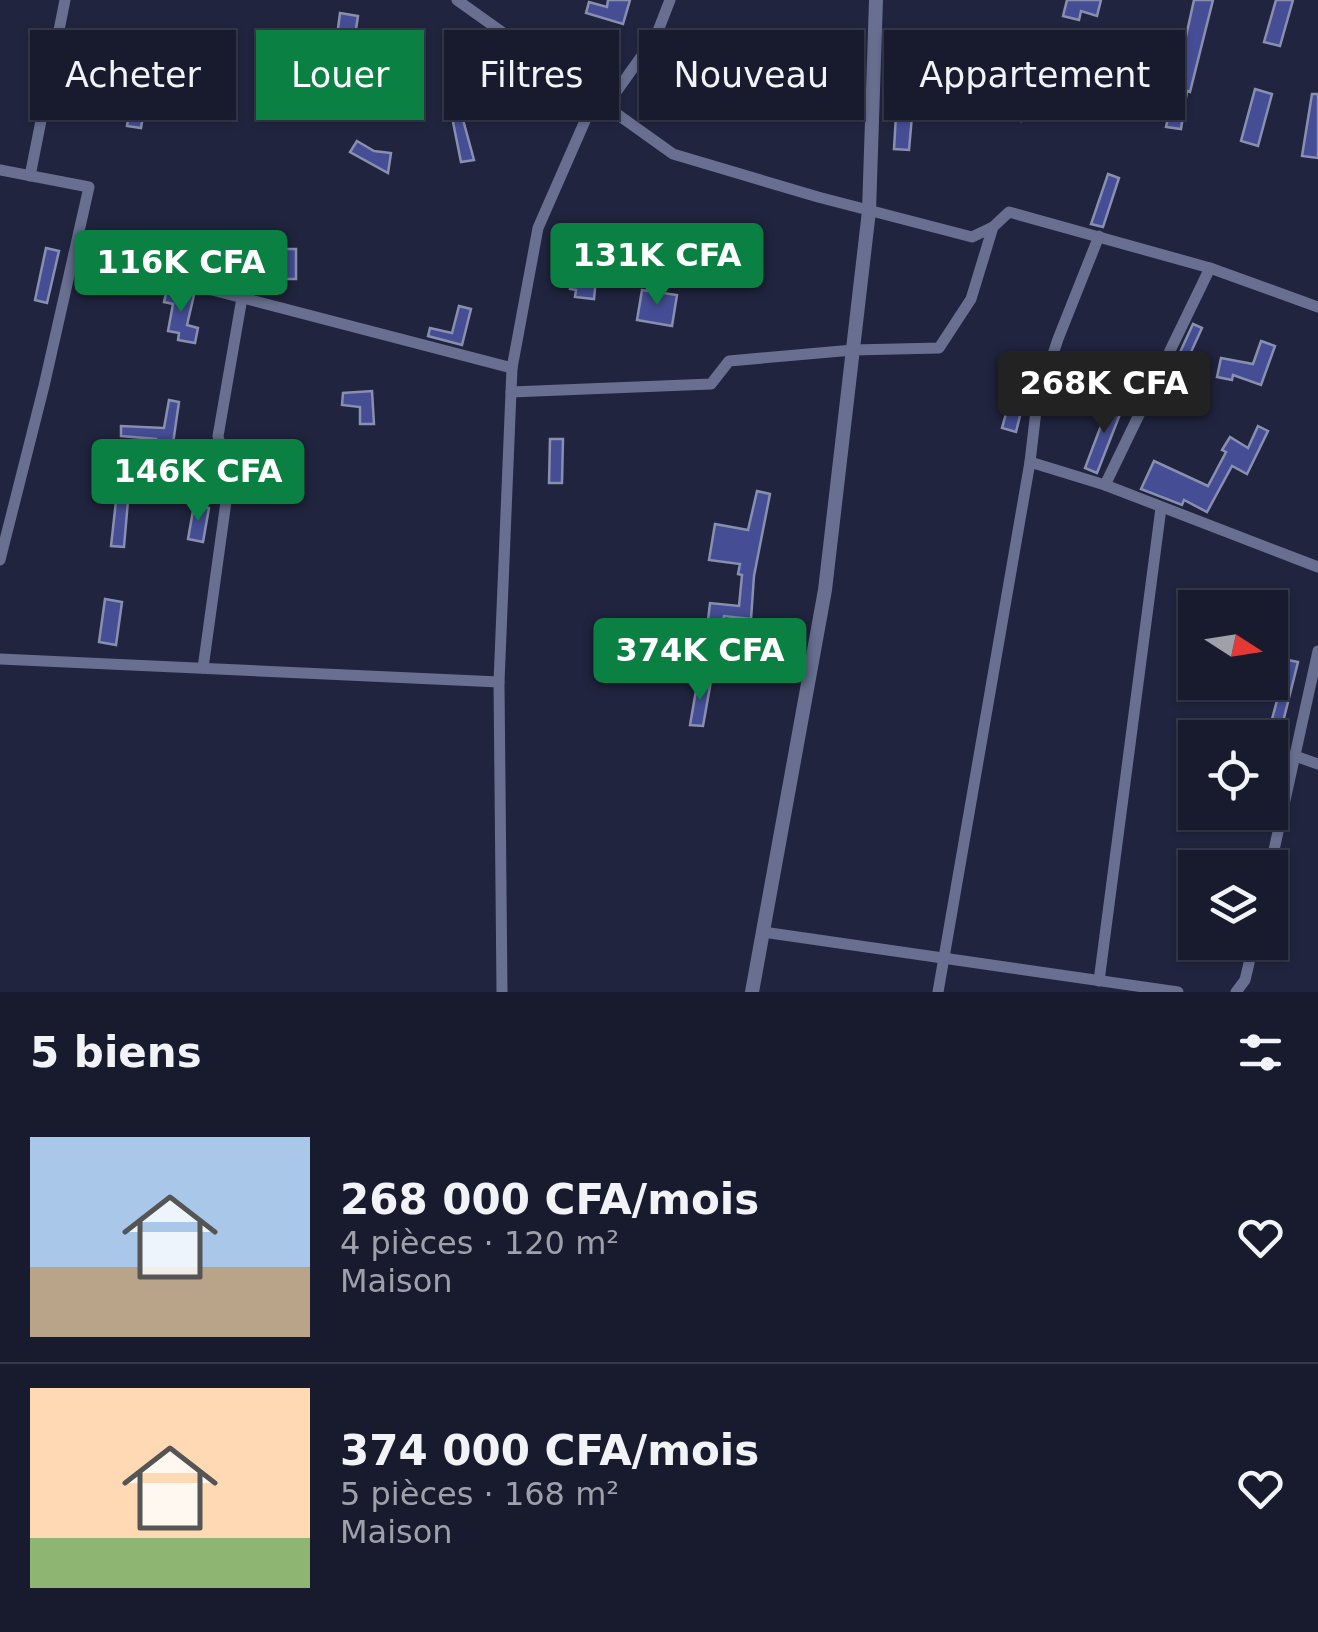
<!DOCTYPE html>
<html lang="fr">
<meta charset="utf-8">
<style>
body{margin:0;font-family:"DejaVu Sans",sans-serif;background:#212436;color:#f1f3f6;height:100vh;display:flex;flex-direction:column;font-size:38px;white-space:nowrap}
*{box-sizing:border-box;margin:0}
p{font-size:32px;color:#9fa1aa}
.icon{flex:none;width:55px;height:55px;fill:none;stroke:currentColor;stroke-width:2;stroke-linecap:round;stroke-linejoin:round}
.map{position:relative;height:992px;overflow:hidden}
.panel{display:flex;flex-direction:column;background:#181b2e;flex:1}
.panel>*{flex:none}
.banner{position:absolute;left:30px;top:30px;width:1260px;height:90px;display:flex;gap:20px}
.needle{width:65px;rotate:102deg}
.buttons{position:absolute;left:1178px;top:590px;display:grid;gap:20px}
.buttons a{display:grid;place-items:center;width:110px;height:110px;border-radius:0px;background:#181b2e;box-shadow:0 2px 8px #0004,0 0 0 2px #36394a;font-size:50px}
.price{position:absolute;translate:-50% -85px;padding:0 22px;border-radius:10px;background:#0b8043;color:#fff;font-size:32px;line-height:65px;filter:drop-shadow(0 2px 5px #0008)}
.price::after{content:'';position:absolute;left:50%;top:60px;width:30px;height:22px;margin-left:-15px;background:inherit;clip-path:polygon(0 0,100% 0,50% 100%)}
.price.active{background:#222;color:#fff}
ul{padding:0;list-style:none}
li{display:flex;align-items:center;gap:30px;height:250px;padding:0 30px}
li+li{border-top:2px solid #36394a}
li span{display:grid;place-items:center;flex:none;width:280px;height:200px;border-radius:0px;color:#555}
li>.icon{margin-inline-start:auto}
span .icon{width:120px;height:120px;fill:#fffc;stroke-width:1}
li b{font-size:42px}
h2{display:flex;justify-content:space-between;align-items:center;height:120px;padding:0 30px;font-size:42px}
.chip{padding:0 35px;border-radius:0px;background:#181b2e;box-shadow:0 2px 8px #0004,0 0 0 2px #36394a;font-size:35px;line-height:90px}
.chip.active{background:#0b8043;color:#fff}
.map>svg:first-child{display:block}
</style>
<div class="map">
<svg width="1318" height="992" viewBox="0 0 1318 992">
<rect width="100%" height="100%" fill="#20243e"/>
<g fill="#454e95" stroke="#888faf" stroke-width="2.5">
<polygon points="608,0 630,0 623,24 586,13 589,2 607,7"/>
<polygon points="1067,0 1101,0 1097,16 1081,11 1079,20 1063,16"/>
<polygon points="1194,0 1213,0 1190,92 1187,91 1181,129 1166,127"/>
<polygon points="1276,0 1293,0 1280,46 1264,42"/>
<polygon points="340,13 358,16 353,49 306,50 306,37 337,36"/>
<polygon points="358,41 392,43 391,57 358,59"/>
<polygon points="137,60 152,63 141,128 127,126"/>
<polygon points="653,77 687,86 688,79 713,83 710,103 650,91"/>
<polygon points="1012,81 1030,86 1021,121 1003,116"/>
<polygon points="1255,89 1272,94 1258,146 1241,141"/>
<polygon points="1312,94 1318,94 1318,158 1302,156"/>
<polygon points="459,105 474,160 461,162 450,107"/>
<polygon points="896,115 912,116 909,150 894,149"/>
<polygon points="357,141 374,151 391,153 388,173 350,152"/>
<polygon points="1108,174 1119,178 1103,227 1091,224"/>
<polygon points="46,248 59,251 47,303 35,300"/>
<polygon points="280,249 296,249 296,279 279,279"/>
<polygon points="589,253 604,255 602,269 597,268 594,299 575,297 576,290 570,289 571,277 589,274 586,274"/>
<polygon points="167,289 194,295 187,325 198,328 195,343 178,340 179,333 168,331 173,304 164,302"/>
<polygon points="642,290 677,295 672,326 637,320"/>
<polygon points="459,306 471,309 462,345 428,336 430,328 452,333"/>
<polygon points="1193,324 1202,328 1180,376 1171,372"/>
<polygon points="1261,341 1275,346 1261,385 1233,375 1232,380 1217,377 1221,358 1253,364"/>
<polygon points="1013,389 1026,392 1016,432 1002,428"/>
<polygon points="372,391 374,424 360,424 360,407 342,405 343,393"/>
<polygon points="1111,399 1124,404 1097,473 1085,468"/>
<polygon points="169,400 179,402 169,471 152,468 156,439 121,436 121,426 164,428"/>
<polygon points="1258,426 1268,431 1247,474 1232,466 1207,512 1184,500 1182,505 1141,489 1154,461 1208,486 1226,452 1222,450 1230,437 1248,448"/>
<polygon points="550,439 563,439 562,483 549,483"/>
<polygon points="120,465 131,466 124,547 111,546"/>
<polygon points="757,491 770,494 754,576 751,619 724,616 723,622 708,620 710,603 739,606 742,575 738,574 740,564 709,560 715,524 748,530"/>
<polygon points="194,505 209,508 203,542 188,539"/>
<polygon points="105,599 122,602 116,645 99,642"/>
<polygon points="1288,660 1298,662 1283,722 1272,719"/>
<polygon points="698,679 711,681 703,726 690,725"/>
</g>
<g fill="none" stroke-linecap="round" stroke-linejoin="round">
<g stroke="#686f90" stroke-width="11">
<polyline points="457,0 673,154 818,197 972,237 993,227 1009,212 1210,268 1318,307"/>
<polyline points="606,106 656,36 670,0"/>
<polyline points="0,170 89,187 44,386 0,560"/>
<polyline points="30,176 65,0"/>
<polyline points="74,254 512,368"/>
<polyline points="511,392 711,384 729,361 853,350 939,348 971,299 993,227"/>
<polyline points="1030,462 1105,485 1318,567"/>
<polyline points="1105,485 1210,268"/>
<polyline points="0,659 499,682"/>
<polyline points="203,668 229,480 218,436 242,298"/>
<polyline points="1295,756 1318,764"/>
<polyline points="1270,868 1318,651"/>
<polyline points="763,932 1178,992"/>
<polyline points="1099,981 1161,508"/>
<polyline points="502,992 499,682 512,368 538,228 595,98"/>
<polyline points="938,992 1030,462 1037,402 1058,339 1099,236"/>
<polyline points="1236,992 1245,980 1254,942"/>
</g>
<polyline stroke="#686f90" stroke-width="14" points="752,992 825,590 869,211 876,0"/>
</g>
</svg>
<div class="buttons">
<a><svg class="needle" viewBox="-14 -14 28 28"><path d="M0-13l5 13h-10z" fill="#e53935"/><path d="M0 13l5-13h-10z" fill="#9fa1aa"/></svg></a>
<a><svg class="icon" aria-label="locate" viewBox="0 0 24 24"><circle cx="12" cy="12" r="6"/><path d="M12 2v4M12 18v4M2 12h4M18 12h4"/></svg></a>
<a><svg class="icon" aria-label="layers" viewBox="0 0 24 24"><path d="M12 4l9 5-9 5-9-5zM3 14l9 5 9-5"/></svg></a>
</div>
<b class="price" style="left:657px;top:308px">131K CFA</b>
<b class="price" style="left:181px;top:315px">116K CFA</b>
<b class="price active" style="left:1104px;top:436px">268K CFA</b>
<b class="price" style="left:198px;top:524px">146K CFA</b>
<b class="price" style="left:700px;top:703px">374K CFA</b>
<div class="banner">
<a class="chip">Acheter</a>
<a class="chip active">Louer</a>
<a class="chip">Filtres</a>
<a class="chip">Nouveau</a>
<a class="chip">Appartement</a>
</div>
</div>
<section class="panel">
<h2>5 biens<svg class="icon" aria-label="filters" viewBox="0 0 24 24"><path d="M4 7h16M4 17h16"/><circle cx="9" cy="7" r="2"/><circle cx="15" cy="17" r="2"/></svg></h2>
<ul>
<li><span style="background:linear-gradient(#a9c7e8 65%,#b9a48a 0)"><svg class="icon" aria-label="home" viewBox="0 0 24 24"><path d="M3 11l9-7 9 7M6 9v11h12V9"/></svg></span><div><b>268 000 CFA/mois</b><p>4 pièces · 120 m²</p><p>Maison</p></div><svg class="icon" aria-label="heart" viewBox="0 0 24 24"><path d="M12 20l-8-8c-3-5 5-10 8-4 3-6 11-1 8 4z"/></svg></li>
<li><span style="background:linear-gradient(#ffd9b3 75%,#8fb573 0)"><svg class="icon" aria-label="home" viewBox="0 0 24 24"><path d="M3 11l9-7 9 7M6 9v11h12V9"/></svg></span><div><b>374 000 CFA/mois</b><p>5 pièces · 168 m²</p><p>Maison</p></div><svg class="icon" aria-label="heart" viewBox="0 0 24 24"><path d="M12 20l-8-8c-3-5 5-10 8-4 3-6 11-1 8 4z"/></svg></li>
</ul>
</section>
